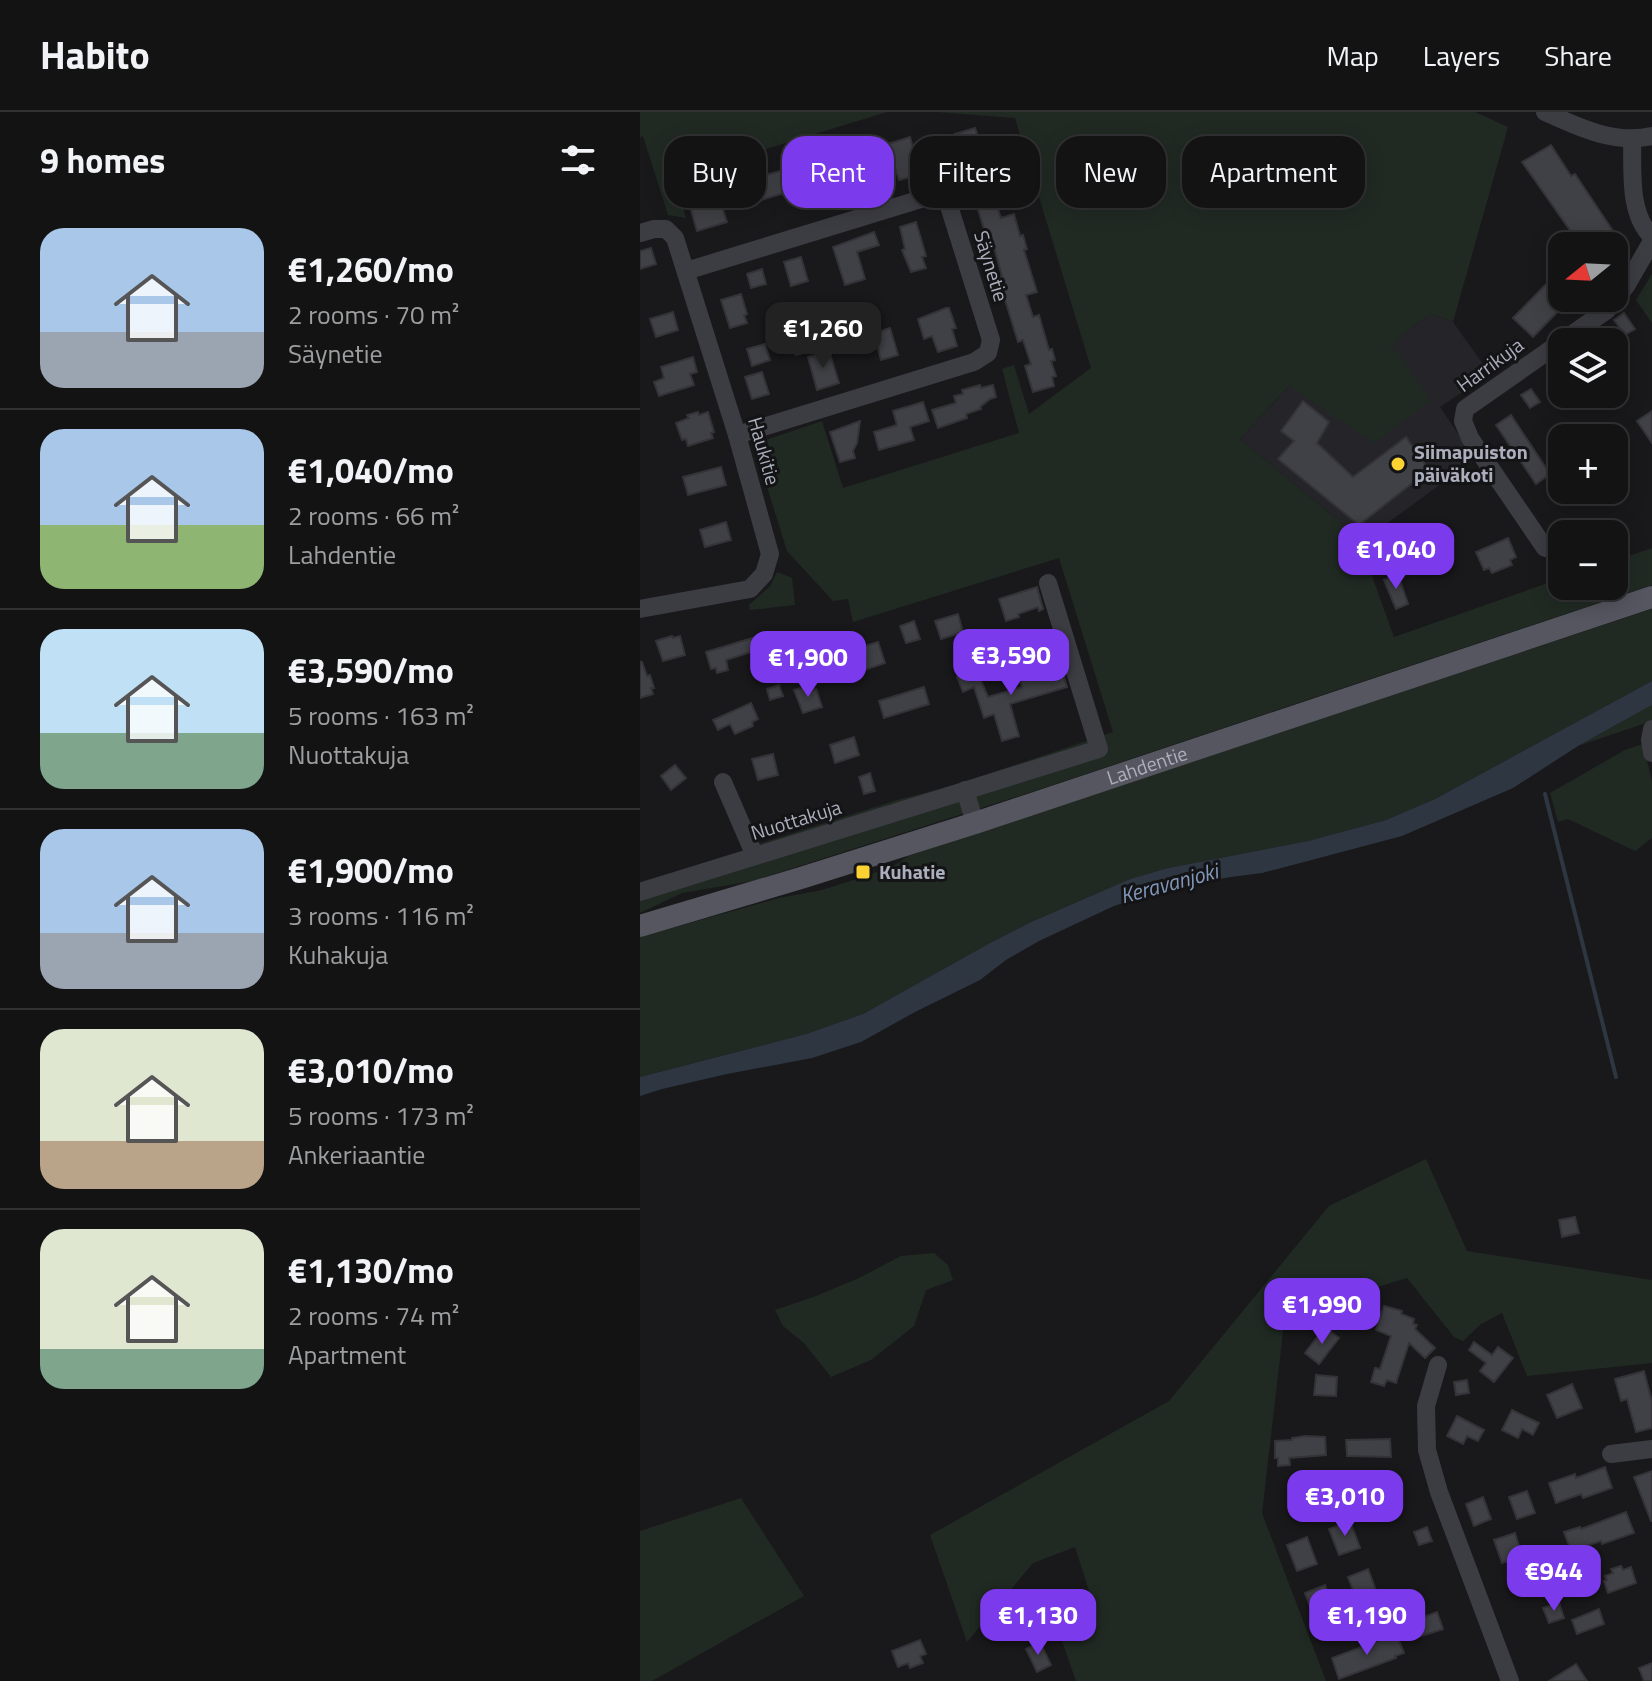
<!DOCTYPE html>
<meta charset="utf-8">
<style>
body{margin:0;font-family:"Titillium Web",sans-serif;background:#1c1c1d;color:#f1f3f6;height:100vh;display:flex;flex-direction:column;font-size:30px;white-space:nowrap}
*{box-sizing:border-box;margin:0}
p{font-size:26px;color:#9d9ea0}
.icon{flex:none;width:44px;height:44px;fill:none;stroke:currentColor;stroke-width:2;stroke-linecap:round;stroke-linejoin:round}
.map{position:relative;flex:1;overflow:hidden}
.details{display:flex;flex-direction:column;background:#131314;width:640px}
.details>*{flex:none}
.banner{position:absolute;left:24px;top:24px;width:760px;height:72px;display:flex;gap:16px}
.needle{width:52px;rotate:252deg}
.controls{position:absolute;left:908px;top:120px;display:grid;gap:16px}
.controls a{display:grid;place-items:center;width:80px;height:80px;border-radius:16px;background:#131314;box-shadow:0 4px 20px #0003,0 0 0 2px #323234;font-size:40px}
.price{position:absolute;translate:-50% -68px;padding:0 18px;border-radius:16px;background:#7c3aed;color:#fff;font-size:26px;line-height:52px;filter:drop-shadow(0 2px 4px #0008)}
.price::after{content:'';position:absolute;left:50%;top:48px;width:24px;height:18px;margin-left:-12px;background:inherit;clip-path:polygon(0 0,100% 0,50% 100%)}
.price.on{background:#222;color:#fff}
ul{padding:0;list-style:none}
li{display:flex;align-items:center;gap:24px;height:200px;padding:0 40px}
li+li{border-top:2px solid #323234}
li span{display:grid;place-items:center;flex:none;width:224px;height:160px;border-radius:24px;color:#555}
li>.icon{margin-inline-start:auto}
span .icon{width:96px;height:96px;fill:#fffc;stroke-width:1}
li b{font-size:34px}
h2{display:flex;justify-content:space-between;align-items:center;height:96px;padding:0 40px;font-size:34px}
.chip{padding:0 28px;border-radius:24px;background:#131314;box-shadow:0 4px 20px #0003,0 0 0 2px #323234;font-size:28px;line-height:72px}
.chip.on{background:#7c3aed;color:#fff}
header{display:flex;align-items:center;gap:48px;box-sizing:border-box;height:112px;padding:0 40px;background:#131314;border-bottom:2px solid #323234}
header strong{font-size:38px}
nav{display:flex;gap:44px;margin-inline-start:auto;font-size:28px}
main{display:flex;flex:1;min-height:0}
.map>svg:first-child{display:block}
</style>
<header>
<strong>Habito</strong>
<nav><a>Map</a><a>Layers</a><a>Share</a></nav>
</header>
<main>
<section class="details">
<h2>9 homes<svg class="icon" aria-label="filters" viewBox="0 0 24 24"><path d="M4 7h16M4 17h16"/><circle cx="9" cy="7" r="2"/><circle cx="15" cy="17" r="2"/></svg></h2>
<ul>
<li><span style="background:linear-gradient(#a9c7e8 65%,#9aa5b1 0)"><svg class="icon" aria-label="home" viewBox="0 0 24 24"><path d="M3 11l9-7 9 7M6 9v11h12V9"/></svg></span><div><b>€1,260/mo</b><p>2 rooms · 70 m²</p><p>Säynetie</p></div></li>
<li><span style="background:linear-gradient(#a9c7e8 60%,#8fb573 0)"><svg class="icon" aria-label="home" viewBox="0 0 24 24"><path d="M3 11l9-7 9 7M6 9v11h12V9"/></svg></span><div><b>€1,040/mo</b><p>2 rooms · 66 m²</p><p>Lahdentie</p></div></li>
<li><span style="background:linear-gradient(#bfe0f5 65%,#7fa58c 0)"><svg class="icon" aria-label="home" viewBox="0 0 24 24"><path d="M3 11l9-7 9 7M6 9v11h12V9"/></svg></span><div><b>€3,590/mo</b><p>5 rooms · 163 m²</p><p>Nuottakuja</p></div></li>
<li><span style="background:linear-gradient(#a9c7e8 65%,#9aa5b1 0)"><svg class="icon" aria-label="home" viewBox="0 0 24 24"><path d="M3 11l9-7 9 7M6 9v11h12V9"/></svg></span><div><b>€1,900/mo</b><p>3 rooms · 116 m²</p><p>Kuhakuja</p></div></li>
<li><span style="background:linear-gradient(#dfe7d0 70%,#b9a48a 0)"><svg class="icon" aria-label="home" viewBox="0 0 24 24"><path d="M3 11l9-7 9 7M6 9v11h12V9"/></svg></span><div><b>€3,010/mo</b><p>5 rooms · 173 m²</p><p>Ankeriaantie</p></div></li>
<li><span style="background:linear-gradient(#dfe7d0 75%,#7fa58c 0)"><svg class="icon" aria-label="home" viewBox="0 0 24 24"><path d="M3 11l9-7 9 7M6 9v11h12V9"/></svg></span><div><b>€1,130/mo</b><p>2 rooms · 74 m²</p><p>Apartment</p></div></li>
</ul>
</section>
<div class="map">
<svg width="1012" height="1569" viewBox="0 0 1012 1569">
<rect width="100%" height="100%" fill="#19191b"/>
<polygon fill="#252529" points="791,202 813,210 850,262 800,295 835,347 723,429 600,327 691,229 750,235 768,218"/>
<g fill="#202a23">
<polygon points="0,0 247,0 34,65 46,106 28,103 3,24 0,25"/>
<polygon points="297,0 835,0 868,15 813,210 791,202 768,218 750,236 744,235 756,238 791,288 734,331 649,274 600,327 723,429 728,453 754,525 922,466 922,474 974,474 974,449 1012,436 1012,473 382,683 113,769 42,781 0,801 0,770 98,741 119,732 257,688 312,674 473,620 419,446 213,510 208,487 193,489 147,439 117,343 123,329 182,309 203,376 379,321 362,257 374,253 389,302 451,256 375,6"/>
<polygon points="1012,162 1012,211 996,188"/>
<polygon points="137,460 152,466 155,493 110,498 109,493 130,474"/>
<polygon points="1012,497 1012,569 795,687 746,708 668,729 528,756 490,767 391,810 350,831 223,902 166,922 0,965 0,825 139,786 182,778 229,763 257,752 268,744"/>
<polygon points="1012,593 1012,609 938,634"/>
<polygon points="1003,632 1012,669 1012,726 995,739 928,707 918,710 910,681 985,638"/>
<polygon points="786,1047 827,1139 1012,1168 1012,1251 887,1264 862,1201 841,1212 823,1229 814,1225 767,1166 645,1203 622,1401 686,1569 436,1569 410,1495 449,1479 435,1435 393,1451 327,1530 290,1423 529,1289 689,1094"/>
<polygon points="294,1141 308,1153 313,1168 286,1178 274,1214 231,1248 191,1265 164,1231 143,1214 135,1198 176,1184 219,1166 261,1144"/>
<polygon points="101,1386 164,1484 12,1569 0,1569 0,1419"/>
</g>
<polygon fill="#2e3641" points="1012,569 1012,593 938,634 873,676 762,724 622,761 591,765 528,776 474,794 399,829 366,848 340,868 275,900 221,930 172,946 87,962 22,977 0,984 0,965 166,922 223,902 350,831 391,810 490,767 528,756 668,729 746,708 795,687"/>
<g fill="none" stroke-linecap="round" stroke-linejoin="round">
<polyline stroke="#2e3641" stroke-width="4" points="905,682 976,965"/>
</g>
<g fill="#404146" stroke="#343338" stroke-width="2">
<polygon points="335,16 338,24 341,23 346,41 348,41 350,46 363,42 367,53 350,59 357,78 352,80 361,106 374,102 380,124 383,123 387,137 384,138 397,180 386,183 393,205 399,203 409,238 412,237 415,248 411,249 416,264 412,265 414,274 393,280 385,254 391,252 383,228 378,230 358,165 362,164 354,135 350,136 331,75 335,73 327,50 324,51 315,22"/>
<polygon points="270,25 277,49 296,43 300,57 259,68 248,32"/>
<polygon points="911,33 931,64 935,62 983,134 941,134 882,50"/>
<polygon points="218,39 227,69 224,69 227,78 210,83 198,45"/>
<polygon points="166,52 169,61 171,61 176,85 158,91 154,78 105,93 100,78 110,75 108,68"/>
<polygon points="80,89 87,110 57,119 51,98"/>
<polygon points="276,110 286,144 282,145 286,156 271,160 262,138 265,137 260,115"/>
<polygon points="234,120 239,133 217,140 225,167 205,173 193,135"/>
<polygon points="11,136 16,152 0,157 0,139"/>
<polygon points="161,145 168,169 151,174 144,150"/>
<polygon points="922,156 922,186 931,186 893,225 873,206"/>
<polygon points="122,157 126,172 111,176 107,162"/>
<polygon points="101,182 107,202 104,203 107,211 90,216 81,188"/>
<polygon points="157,191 164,215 167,214 174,238 156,243 141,195"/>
<polygon points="306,196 309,196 316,216 312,217 317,234 298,240 292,224 284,227 278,207"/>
<polygon points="33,200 38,218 16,225 10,207"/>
<polygon points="984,201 995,217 985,223 974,208"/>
<polygon points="250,216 258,243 241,248 234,221"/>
<polygon points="125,232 130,248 112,254 107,237"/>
<polygon points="189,239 199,271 177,278 168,245"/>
<polygon points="53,245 57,260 50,262 54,273 19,284 14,270 24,266 21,255"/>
<polygon points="122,260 129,282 112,287 105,265"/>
<polygon points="340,273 341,276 353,273 356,285 350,287 340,295 341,297 326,302 327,306 298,316 292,298 316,291 314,284 323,282 322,278"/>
<polygon points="891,277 900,290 890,296 881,283"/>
<polygon points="663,289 689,310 677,331 713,365 766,325 789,358 719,413 638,347 654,329 641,319"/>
<polygon points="283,290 289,309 270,315 274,328 239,338 234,320 257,313 253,299"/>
<polygon points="1012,299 1012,331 997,309"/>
<polygon points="58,300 59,303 68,300 74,320 71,321 73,326 48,334 46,327 42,328 36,311 49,306 47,303"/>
<polygon points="871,303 910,362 896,372 856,313"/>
<polygon points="220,309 217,331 213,339 215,346 200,350 190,320"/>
<polygon points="972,314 987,335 974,344 974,326 954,326"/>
<polygon points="81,355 86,373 48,383 43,365"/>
<polygon points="86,410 91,428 65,435 60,418"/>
<polygon points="868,426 876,445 870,448 872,453 852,461 849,456 844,458 836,440"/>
<polygon points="758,462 768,492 756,497 744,468"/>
<polygon points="397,475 403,497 399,499 398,495 378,502 379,505 366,509 359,487"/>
<polygon points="318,502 323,520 301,527 295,509"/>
<polygon points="274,509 280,527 266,531 260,514"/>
<polygon points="411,520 415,535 407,538 402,523"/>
<polygon points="32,524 33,526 40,524 45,543 23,549 16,529"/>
<polygon points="119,524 123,536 86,548 88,558 77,561 76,556 71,557 66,540"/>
<polygon points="238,530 245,551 222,559 215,537"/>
<polygon points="0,550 2,550 7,564 10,563 14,576 11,576 13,582 0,586"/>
<polygon points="421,555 427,575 370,592 379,624 362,629 354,602 344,606 334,575 323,580 317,565 336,557 348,585 382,575 380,568"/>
<polygon points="139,573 143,584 130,588 127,577"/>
<polygon points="167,574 168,580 176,577 182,595 163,601 154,578"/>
<polygon points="284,575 289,592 244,606 239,589"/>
<polygon points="111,591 118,607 112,610 113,614 95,622 90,612 78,618 73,608"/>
<polygon points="214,625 219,643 195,651 190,633"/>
<polygon points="133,642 138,663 118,668 112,647"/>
<polygon points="35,653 46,666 31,678 21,664"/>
<polygon points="230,661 235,679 224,682 219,665"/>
<polygon points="935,1105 939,1121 922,1125 919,1108"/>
<polygon points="744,1194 762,1199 761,1202 774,1207 773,1212 777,1213 775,1217 795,1236 785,1246 769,1231 756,1271 747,1268 744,1274 731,1270 735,1256 740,1257 751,1224 736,1218"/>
<polygon points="685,1215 699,1226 679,1252 665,1241"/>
<polygon points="834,1230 852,1243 858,1235 873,1246 854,1270 840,1259 846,1251 829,1238"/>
<polygon points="1004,1259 1012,1290 1012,1316 996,1320 987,1287 981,1289 975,1267"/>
<polygon points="676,1263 697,1265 696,1284 674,1283"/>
<polygon points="827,1268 829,1281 816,1283 814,1270"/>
<polygon points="932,1272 942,1296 917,1306 907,1283"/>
<polygon points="872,1298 899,1311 893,1323 882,1317 878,1326 862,1318"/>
<polygon points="817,1304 844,1318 838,1329 827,1324 823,1332 807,1324"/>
<polygon points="665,1324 685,1325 686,1343 649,1346 650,1353 638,1354 638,1346 635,1346 635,1329 652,1328 652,1326"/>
<polygon points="750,1327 751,1345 707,1344 706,1328"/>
<polygon points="965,1355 972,1376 943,1386 941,1382 916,1391 909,1371 935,1362 936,1366"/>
<polygon points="1012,1359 1012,1409 1011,1409 994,1365"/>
<polygon points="887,1379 895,1401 877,1407 869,1385"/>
<polygon points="843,1385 851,1407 834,1414 826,1392"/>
<polygon points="986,1400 994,1421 962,1432 961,1429 931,1439 924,1420 940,1415 941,1417"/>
<polygon points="710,1409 720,1436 699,1443 689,1417"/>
<polygon points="787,1415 792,1429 779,1433 774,1420"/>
<polygon points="875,1421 880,1437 877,1438 879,1445 862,1451 854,1428"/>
<polygon points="667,1425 677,1452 657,1459 647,1433"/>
<polygon points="981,1454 983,1458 991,1455 996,1471 968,1481 964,1469 967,1468 965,1464 973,1461 971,1457"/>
<polygon points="728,1457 738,1484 718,1491 708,1465"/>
<polygon points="685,1473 695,1500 675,1507 665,1481"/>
<polygon points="919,1490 924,1506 909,1511 903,1496"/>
<polygon points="959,1497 964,1512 937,1522 932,1508"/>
<polygon points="797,1500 803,1517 772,1527 767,1511"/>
<polygon points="757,1524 764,1541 755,1544 756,1546 699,1567 692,1546 748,1525 748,1527"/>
<polygon points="280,1528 286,1542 280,1544 283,1551 270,1556 268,1551 258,1555 252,1539"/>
<polygon points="400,1530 411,1553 397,1560 386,1537"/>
<polygon points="1012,1551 1012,1569 1004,1569 999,1556"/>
<polygon points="936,1552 947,1569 909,1569"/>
</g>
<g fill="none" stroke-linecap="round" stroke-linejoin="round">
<g stroke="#3c3c43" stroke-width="18">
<path d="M905,0C938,15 975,33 1012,24"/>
<path d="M992,27C993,59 988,101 1012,125"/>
<polyline points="0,121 14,117 26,117 35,126 97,323 130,442 124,462 110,477 0,497"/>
<polyline points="46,159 291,84 302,85 309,94 351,228 348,241 334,250 97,323"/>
<polyline points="905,436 830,326 823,309 825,297 967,198 986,174 1012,129"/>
<polyline points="1012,617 1010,628 1012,641"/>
<polyline points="83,670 115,744"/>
<polyline points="325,678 335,711"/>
<polyline points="0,780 459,637 408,471"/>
<polyline points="798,1253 786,1294 787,1338 799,1380 870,1569"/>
<polyline points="971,1342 1012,1337"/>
</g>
<path stroke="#565660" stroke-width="22" id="s1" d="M0,814L161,766L335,711L1012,485"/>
</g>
<g fill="#fbd231" stroke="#141416" stroke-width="3">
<circle cx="758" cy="352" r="8"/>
<rect x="215" y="752" width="16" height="16" rx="4"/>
</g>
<g text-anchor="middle" stroke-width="6" stroke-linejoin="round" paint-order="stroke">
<g font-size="20" fill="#abaebc" stroke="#141416">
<text transform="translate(351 154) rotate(73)" y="7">Säynetie</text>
<text transform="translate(850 253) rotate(-36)" y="7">Harrikuja</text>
<text transform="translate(124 339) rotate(74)" y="7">Haukitie</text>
<text dy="7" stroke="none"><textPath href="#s1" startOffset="532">Lahdentie</textPath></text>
<text transform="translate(156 708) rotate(-17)" y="7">Nuottakuja</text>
</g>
<g font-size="20" font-weight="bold" fill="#abaebc" stroke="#141416" text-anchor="start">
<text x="774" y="347">Siimapuiston<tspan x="774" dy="23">päiväkoti</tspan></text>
<text x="239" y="767">Kuhatie</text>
</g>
<g font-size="22" font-style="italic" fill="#8197b8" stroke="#141416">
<text transform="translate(529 771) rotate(-15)" y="8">Keravanjoki</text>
</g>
</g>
</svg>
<div class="controls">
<a><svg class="needle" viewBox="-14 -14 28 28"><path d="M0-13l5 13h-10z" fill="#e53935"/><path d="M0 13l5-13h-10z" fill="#9d9ea0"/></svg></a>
<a><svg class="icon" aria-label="layers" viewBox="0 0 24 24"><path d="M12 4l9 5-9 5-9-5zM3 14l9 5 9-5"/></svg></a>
<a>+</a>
<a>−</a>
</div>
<b class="price on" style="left:183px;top:258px">€1,260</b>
<b class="price" style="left:756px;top:479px">€1,040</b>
<b class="price" style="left:371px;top:585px">€3,590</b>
<b class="price" style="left:168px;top:587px">€1,900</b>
<b class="price" style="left:682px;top:1234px">€1,990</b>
<b class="price" style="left:705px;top:1426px">€3,010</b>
<b class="price" style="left:914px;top:1501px">€944</b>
<b class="price" style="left:398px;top:1545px">€1,130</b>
<b class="price" style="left:727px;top:1545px">€1,190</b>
<div class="banner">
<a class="chip">Buy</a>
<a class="chip on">Rent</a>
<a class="chip">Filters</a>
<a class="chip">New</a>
<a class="chip">Apartment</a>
</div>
</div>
</main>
